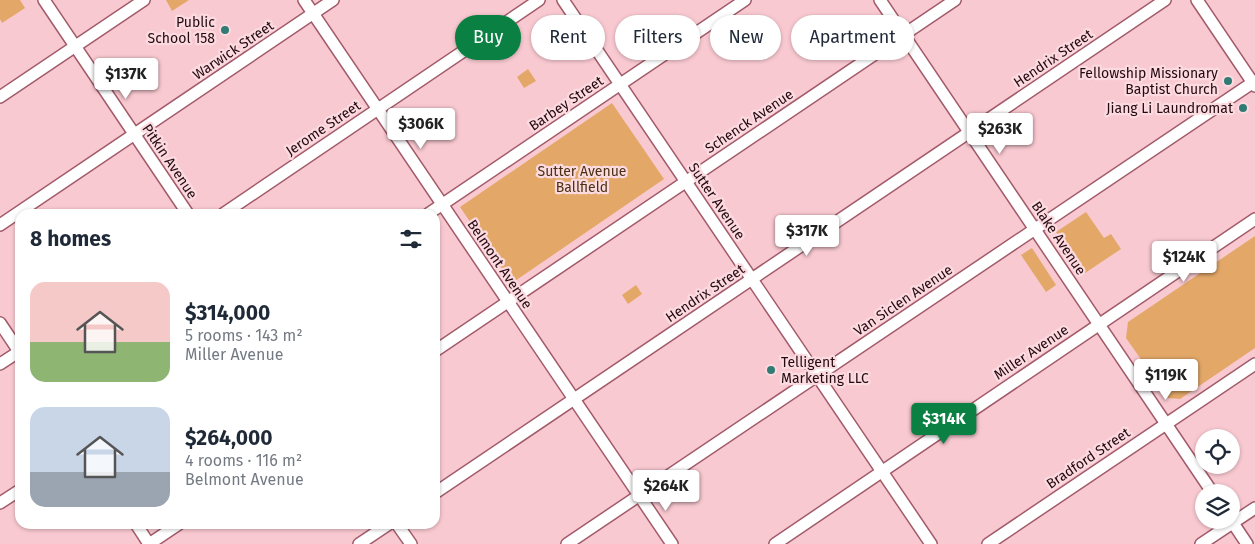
<!DOCTYPE html>
<meta charset="utf-8">
<style>
body{margin:0;font-family:"Fira Sans",sans-serif;background:#f6f6f7;color:#1f2937;height:100vh;display:flex;flex-direction:column;font-size:19px;white-space:nowrap}
*{box-sizing:border-box;margin:0}
p{font-size:16px;color:#747a83}
.icon{flex:none;width:28px;height:28px;fill:none;stroke:currentColor;stroke-width:2;stroke-linecap:round;stroke-linejoin:round}
.map{position:relative;flex:1;overflow:hidden}
.details{position:absolute;left:15px;top:209px;width:425px;height:320px;display:flex;flex-direction:column;background:#fff;border-radius:15px;box-shadow:0 1px 4px #0004}
.details>*{flex:none}
.guide{position:absolute;left:455px;top:15px;width:475px;height:45px;display:flex;gap:10px}
.buttons{position:absolute;left:1195px;top:429px;display:grid;gap:10px}
.buttons a{display:grid;place-items:center;width:45px;height:45px;border-radius:50%;background:#fff;box-shadow:0 1px 4px #0004;font-size:25px}
.price{position:absolute;translate:-50% -42px;padding:0 11px;border-radius:5px;background:#fff;color:#222;font-size:16px;line-height:32px;filter:drop-shadow(0 1px 2px #0008)}
.price::after{content:'';position:absolute;left:50%;top:30px;width:15px;height:11px;margin-left:-8px;background:inherit;clip-path:polygon(0 0,100% 0,50% 100%)}
.price.on{background:#0b8043;color:#fff}
ul{padding:0;list-style:none}
li{display:flex;align-items:center;gap:15px;height:125px;padding:0 15px}
li span{display:grid;place-items:center;flex:none;width:140px;height:100px;border-radius:15px;color:#555}
li>.icon{margin-inline-start:auto}
span .icon{width:60px;height:60px;fill:#fffc;stroke-width:1}
li b{font-size:21px}
h2{display:flex;justify-content:space-between;align-items:center;height:60px;padding:0 15px;font-size:21px}
.tag{padding:0 18px;border-radius:22px;background:#fff;box-shadow:0 1px 4px #0004;font-size:18px;line-height:45px}
.tag.on{background:#0b8043;color:#fff}
.map>svg:first-child{display:block}
</style>
<div class="map">
<svg width="1255" height="544" viewBox="0 0 1255 544">
<rect width="100%" height="100%" fill="#f9c9d1"/>
<g fill="#e3a868">
<polygon points="0,0 20,0 25,8 2,23 0,19"/>
<polygon points="166,0 189,0 172,11"/>
<polygon points="528,69 536,81 524,88 517,77"/>
<polygon points="612,103 664,179 512,283 460,207"/>
<polygon points="1086,212 1104,238 1111,234 1121,249 1085,273 1056,232"/>
<polygon points="1255,236 1255,348 1180,399 1168,398 1126,338 1128,322"/>
<polygon points="1032,248 1056,285 1046,292 1021,255"/>
<polygon points="636,285 642,294 628,304 622,295"/>
</g>
<g fill="none" stroke-linecap="round" stroke-linejoin="round">
<defs>
<g id="minor">
<polyline points="44,0 188,214"/>
<polyline points="304,0 672,544"/>
<polyline points="563,0 931,544"/>
<polyline points="880,0 1212,492"/>
<polyline points="1197,0 1255,86"/>
<polyline points="0,97 144,0"/>
<polyline points="223,214 539,0"/>
<polyline points="428,214 745,0"/>
<polyline points="0,225 333,0"/>
<polyline points="0,323 20,353"/>
<polyline points="435,351 955,0"/>
<polyline points="0,364 20,351"/>
<polyline points="435,493 1165,0"/>
<polyline points="0,503 20,490"/>
<polyline points="1231,520 1247,544"/>
<polyline points="136,524 149,544"/>
<polyline points="397,524 411,544"/>
<polyline points="149,544 179,524"/>
<polyline points="359,544 389,524"/>
<polyline points="567,544 1255,81"/>
<polyline points="775,544 1255,219"/>
<polyline points="988,544 1255,364"/>
<polyline points="1201,544 1255,508"/>
</g>
</defs>
<use href="#minor" stroke="#a25b6a" stroke-width="14"/>
<use href="#minor" stroke="#fff" stroke-width="11"/>
</g>
<g fill="#327a74" stroke="#fcdbe0" stroke-width="2">
<circle cx="225" cy="30" r="5"/>
<circle cx="1228" cy="81" r="5"/>
<circle cx="1243" cy="108" r="5"/>
<circle cx="771" cy="370" r="5"/>
</g>
<g text-anchor="middle" stroke-width="4.5" stroke-linejoin="round" paint-order="stroke">
<g font-size="14" fill="#240910" stroke="#fcdbe0" text-anchor="end">
<text x="215" y="27">Public<tspan x="215" dy="16">School 158</tspan></text>
<text x="1218" y="78">Fellowship Missionary<tspan x="1218" dy="16">Baptist Church</tspan></text>
<text x="1233" y="113">Jiang Li Laundromat</text>
<text x="781" y="367" text-anchor="start">Telligent<tspan x="781" dy="16">Marketing LLC</tspan></text>
</g>
<g font-size="14" fill="#240910" stroke="#fcdbe0">
<text transform="translate(233 50) rotate(-34)" y="5">Warwick Street</text>
<text transform="translate(1053 58) rotate(-34)" y="5">Hendrix Street</text>
<text transform="translate(566 103) rotate(-34)" y="5">Barbey Street</text>
<text transform="translate(749 121) rotate(-34)" y="5">Schenck Avenue</text>
<text transform="translate(323 128) rotate(-34)" y="5">Jerome Street</text>
<text transform="translate(170 161) rotate(56)" y="5">Pitkin Avenue</text>
<text transform="translate(717 201) rotate(56)" y="5">Sutter Avenue</text>
<text transform="translate(1059 238) rotate(56)" y="5">Blake Avenue</text>
<text transform="translate(500 264) rotate(56)" y="5">Belmont Avenue</text>
<text transform="translate(705 293) rotate(-34)" y="5">Hendrix Street</text>
<text transform="translate(903 300) rotate(-34)" y="5">Van Siclen Avenue</text>
<text transform="translate(1031 352) rotate(-34)" y="5">Miller Avenue</text>
<text transform="translate(1088 458) rotate(-34)" y="5">Bradford Street</text>
</g>
<g font-size="14" fill="#4b2f10" stroke="#fcdbe0">
<text x="582" y="176">Sutter Avenue<tspan x="582" dy="16">Ballfield</tspan></text>
</g>
</g>
</svg>
<div class="buttons">
<a><svg class="icon" aria-label="locate" viewBox="0 0 24 24"><circle cx="12" cy="12" r="6"/><path d="M12 2v4M12 18v4M2 12h4M18 12h4"/></svg></a>
<a><svg class="icon" aria-label="layers" viewBox="0 0 24 24"><path d="M12 4l9 5-9 5-9-5zM3 14l9 5 9-5"/></svg></a>
</div>
<b class="price" style="left:126px;top:100px">$137K</b>
<b class="price" style="left:421px;top:150px">$306K</b>
<b class="price" style="left:1000px;top:155px">$263K</b>
<b class="price" style="left:807px;top:257px">$317K</b>
<b class="price" style="left:1184px;top:283px">$124K</b>
<b class="price" style="left:1166px;top:401px">$119K</b>
<b class="price on" style="left:944px;top:445px">$314K</b>
<b class="price" style="left:666px;top:512px">$264K</b>
<div class="guide">
<a class="tag on">Buy</a>
<a class="tag">Rent</a>
<a class="tag">Filters</a>
<a class="tag">New</a>
<a class="tag">Apartment</a>
</div>
<section class="details">
<h2>8 homes<svg class="icon" aria-label="filters" viewBox="0 0 24 24"><path d="M4 7h16M4 17h16"/><circle cx="9" cy="7" r="2"/><circle cx="15" cy="17" r="2"/></svg></h2>
<ul>
<li><span style="background:linear-gradient(#f6c9c9 60%,#8fb573 0)"><svg class="icon" aria-label="home" viewBox="0 0 24 24"><path d="M3 11l9-7 9 7M6 9v11h12V9"/></svg></span><div><b>$314,000</b><p>5 rooms · 143 m²</p><p>Miller Avenue</p></div></li>
<li><span style="background:linear-gradient(#c9d6e8 65%,#9aa5b1 0)"><svg class="icon" aria-label="home" viewBox="0 0 24 24"><path d="M3 11l9-7 9 7M6 9v11h12V9"/></svg></span><div><b>$264,000</b><p>4 rooms · 116 m²</p><p>Belmont Avenue</p></div></li>
</ul>
</section>
</div>
